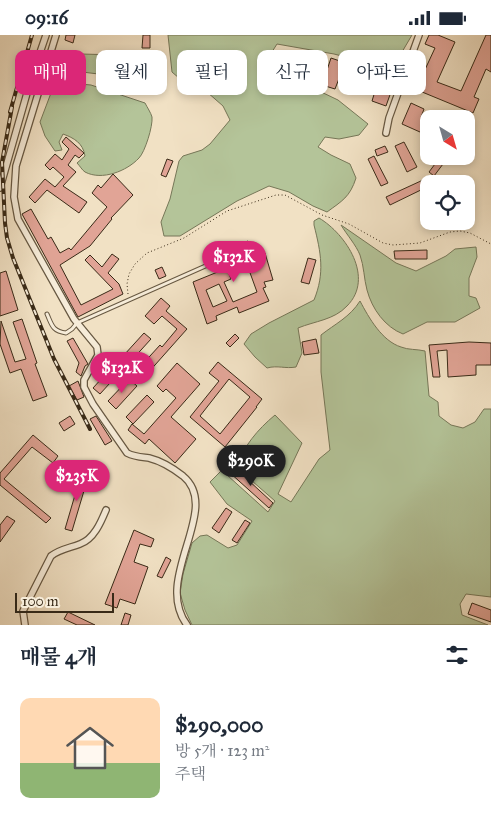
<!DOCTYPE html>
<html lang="ko">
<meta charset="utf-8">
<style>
body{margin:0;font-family:"IM FELL Great Primer","Noto Serif KR",serif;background:#f6f6f7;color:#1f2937;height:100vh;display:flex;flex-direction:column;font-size:19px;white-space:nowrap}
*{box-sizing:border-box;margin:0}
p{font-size:16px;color:#747a83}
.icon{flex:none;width:28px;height:28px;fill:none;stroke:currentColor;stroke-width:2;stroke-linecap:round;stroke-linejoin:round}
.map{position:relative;height:590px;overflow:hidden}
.sheet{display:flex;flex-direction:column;background:#fff;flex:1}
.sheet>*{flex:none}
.guide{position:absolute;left:15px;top:15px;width:461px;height:45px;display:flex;gap:10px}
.needle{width:32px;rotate:143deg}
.buttons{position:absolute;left:420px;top:75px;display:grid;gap:10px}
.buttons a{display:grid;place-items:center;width:55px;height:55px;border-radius:10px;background:#fff;box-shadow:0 2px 8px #0003;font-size:25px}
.scale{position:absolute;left:15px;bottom:12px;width:99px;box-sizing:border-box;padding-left:5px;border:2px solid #392a17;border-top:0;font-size:14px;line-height:18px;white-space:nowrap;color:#392a17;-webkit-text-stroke:4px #f6ecd9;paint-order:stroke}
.price{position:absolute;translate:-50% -42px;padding:0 11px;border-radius:18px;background:#db2777;color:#fff;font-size:16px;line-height:32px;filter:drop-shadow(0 1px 2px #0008)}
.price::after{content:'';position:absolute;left:50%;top:30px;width:15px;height:11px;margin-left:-8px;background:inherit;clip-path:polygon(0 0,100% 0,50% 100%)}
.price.current{background:#222;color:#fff}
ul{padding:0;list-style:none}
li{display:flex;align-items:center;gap:15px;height:125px;padding:0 20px}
li span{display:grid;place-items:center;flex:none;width:140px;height:100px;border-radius:10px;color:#555}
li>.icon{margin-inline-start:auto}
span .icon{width:60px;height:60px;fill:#fffc;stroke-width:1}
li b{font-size:21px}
h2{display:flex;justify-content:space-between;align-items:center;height:60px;padding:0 20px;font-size:21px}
.pill{padding:0 18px;border-radius:10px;background:#fff;box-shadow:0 2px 8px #0003;font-size:18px;line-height:45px}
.pill.current{background:#db2777;color:#fff}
.status{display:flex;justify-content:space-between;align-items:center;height:35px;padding:0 25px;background:#fff;direction:ltr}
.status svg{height:14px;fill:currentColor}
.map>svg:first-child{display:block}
</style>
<div class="status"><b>09:16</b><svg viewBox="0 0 49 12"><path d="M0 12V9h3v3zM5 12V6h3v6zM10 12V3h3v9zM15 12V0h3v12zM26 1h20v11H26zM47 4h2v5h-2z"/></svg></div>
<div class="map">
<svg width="491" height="590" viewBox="0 0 491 590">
<rect width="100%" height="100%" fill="#f1e1c4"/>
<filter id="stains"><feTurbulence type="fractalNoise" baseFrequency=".004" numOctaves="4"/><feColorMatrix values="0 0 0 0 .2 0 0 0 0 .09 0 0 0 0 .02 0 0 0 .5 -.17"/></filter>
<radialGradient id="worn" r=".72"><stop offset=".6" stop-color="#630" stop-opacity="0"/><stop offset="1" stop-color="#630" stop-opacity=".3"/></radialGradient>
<g fill="#b4c499" stroke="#767758">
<path d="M168,0H412L392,34L334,19L277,9L270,20L271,27L300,41L317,55L338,65L368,89L359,100L339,104L325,102L318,112L331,120L350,129L356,143C350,162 342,166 327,177L313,171L289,157L269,151L237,166L180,201H164L161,187L170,164L179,126L183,121L202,115L210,109L230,85L223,71L199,50H187L172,37Z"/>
<polygon points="81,19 156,21 159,32 157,42 147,45 139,44 74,36 74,30"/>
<path d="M58,47L91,50L145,68C147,72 151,78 152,82C153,91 145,117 139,123C127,136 102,146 85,137C82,135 80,131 77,128L85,121C83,108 74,103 63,99L59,107L62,115L55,116L45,101L40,87L51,58Z"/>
<path d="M319,183C346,199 375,243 347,271C334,285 315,286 298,293L302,318L296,332C285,334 278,330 267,333L255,322L244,309L251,299L269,288L314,265C325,238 321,218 314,190V186Z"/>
<path d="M341,190L396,228L416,236L446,221L455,214L476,212L477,222L469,243V261L476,263L480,273L455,287H427L403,299C385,292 372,274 367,255C364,244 364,231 360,220C356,210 347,200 341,190Z"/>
<path d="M360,266C369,283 382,306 401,312C408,315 417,314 425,316L429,361L438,367L439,381L451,390L463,393L475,387L484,374H491V562L466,559L460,569L462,580L488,590H192L185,575L180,558L183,539L192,508L200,501L207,500L228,513L237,510L252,486L227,469L210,447L231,426L235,429L227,440L268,477L275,466L236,432C244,411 257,395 275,380L302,408L278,459L291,467L319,424L330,415L321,337V300C335,289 350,282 360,266Z"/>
</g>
<g fill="#e1a496" stroke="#392a17" fill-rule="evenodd">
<polygon points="66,0 75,0 73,8 65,5"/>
<polygon points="143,0 150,0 150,13 142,13"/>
<polygon points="429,0 438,0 455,7 437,47 461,56 486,0 491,0 491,37 486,34 474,62 479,64 473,78 410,52 416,38 422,41 435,13 425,9"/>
<polygon points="331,23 381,40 382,35 397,40 386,71 372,66 376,53 340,41 335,54 322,50"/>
<polygon points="411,68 424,74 421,82 429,85 429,101 402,89"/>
<polygon points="66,102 84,118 79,123 75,120 68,130 76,137 63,151 87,167 79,178 47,155 35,168 29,162 45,144 55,152 64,142 53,132 50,135 45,130 55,119 62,125 69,114 62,107"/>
<polygon points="404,107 417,132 407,137 395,111"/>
<polygon points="385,111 388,117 377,121 375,115"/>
<polygon points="374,121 388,148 381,151 368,124"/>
<polygon points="441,121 449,121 434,141 429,137"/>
<polygon points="167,124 173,126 166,142 161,140"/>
<polygon points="113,139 133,160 111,183 112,184 90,211 60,230 81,270 113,254 85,225 90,220 102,232 112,219 119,224 108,238 119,249 123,259 78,282 22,179 31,174 48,204 51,202 60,218 69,213 71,215 107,172 92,158 98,150 101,153"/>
<polygon points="423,145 427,152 390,170 386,162"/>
<path d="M248,206L253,222L265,218L273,245L264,247L266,252L263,253L269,266L239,278L237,272L216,281L217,285L207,289L193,247L220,236L215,222L219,221L218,218ZM245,224L257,257L233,267L224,247L231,244L226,231ZM219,249L227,266L213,272L206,255Z"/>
<polygon points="427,215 427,224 395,224 394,216"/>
<polygon points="308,223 316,225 309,249 301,247"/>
<polygon points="162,232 166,241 159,244 155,235"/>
<polygon points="6,236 18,275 0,281 0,238"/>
<polygon points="161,263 170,271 166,276 187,294 147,339 140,332 160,310 162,312 177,294 162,281 154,289 145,281"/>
<polygon points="22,284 37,328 35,329 47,361 33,366 21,334 10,338 0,309 1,286 15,327 26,324 13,287"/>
<polygon points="144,298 151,304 131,326 124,320"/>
<polygon points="235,299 239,303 230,312 226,308"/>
<polygon points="73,303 88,329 85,331 81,341 76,337 79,328 67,306"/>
<polygon points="316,304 319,318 304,320 302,307"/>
<polygon points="469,307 491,308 491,330 476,330 476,340 448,342 447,315 437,316 440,342 433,342 429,310"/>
<path d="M218,327L262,364L256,372H257L225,412L190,382L219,346L209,338ZM229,344L250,362L220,399L200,381Z"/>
<polygon points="177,328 200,349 171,382 196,404 175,428 149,404 145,409 128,395 132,389 144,399 176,363 166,354 163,357 157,351"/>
<polygon points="113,331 120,337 100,359 93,353"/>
<polygon points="129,344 137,351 116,374 108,366"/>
<polygon points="78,346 84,362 77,365 69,351"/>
<polygon points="147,360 154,367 133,389 126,382"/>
<polygon points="70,381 75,389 64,396 59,388"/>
<polygon points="96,381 112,406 105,410 90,384"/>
<polygon points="33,400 58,421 53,428 32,412 4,444 51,483 46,488 0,450 0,438"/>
<polygon points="234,432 273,468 269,473 229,437"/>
<polygon points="84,437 89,439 72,496 65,494 80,443 82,444"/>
<polygon points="226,473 232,477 219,498 212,493"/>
<polygon points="7,481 15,486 0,507 0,490"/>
<polygon points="245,485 250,488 237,508 232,505"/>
<polygon points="134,495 154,504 151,512 140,509 134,527 148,532 135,569 120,564 117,573 105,569"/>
<polygon points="166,522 171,525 162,543 157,541"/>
<polygon points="472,568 491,575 491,587 468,579"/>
<polygon points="68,577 95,590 77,590 64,584"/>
<polygon points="125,578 131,580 128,590 121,590"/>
</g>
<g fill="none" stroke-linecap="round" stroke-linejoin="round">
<defs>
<path id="lane" d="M47,279C52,290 52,296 66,298L72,294L77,288L210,229"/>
<g id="street">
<path d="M56,0L16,131L14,162L18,184L74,284L97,312L98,320L84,345V352L93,369L127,418C135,422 141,422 149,423C161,426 174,434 183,441C223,474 152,543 187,590"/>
<polyline points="386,98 389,83 419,0"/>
<polyline points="0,153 31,44 46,0"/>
<path d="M25,590L23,576L51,521C60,514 70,513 80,509C94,504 101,487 106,475"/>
</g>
</defs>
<use href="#lane" stroke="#675842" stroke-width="5"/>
<use href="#street" stroke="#675842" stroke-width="8"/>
<polyline stroke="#392a17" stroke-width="1" stroke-dasharray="1 2.5" stroke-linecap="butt" points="128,259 127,249 129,239 135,229 147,218 184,203 227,176 276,160 285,160 322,180 349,189 383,208 393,210 420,208 450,197 460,196 470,198 491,209"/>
<use href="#lane" stroke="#f6ecd9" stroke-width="3"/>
<use href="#street" stroke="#f6ecd9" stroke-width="5.5"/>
<defs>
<g id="rail">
<polyline points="12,72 2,127 5,188 7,203 13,223 54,324 90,394"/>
<polyline points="10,77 32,0"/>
</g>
</defs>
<use href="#rail" stroke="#392a17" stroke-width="4"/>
<use href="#rail" stroke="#f6ecd9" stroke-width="2" stroke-dasharray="5.5" stroke-linecap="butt"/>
</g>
<rect width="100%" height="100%" filter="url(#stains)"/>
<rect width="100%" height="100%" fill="url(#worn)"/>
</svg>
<div class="buttons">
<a><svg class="needle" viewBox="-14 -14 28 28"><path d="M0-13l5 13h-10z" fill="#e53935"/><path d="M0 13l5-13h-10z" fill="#747a83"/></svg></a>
<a><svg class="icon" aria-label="locate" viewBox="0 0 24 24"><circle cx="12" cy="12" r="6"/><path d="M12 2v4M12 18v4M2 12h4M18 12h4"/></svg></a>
</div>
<div class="scale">100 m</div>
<b class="price" style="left:234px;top:248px">$132K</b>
<b class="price" style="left:122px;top:359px">$132K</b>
<b class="price current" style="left:251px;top:452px">$290K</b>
<b class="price" style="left:77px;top:467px">$235K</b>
<div class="guide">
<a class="pill current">매매</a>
<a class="pill">월세</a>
<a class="pill">필터</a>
<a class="pill">신규</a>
<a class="pill">아파트</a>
</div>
</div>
<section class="sheet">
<h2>매물 4개<svg class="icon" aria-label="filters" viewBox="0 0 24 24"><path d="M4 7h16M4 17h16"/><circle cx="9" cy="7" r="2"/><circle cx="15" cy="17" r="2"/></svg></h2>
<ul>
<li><span style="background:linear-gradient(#ffd9b3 65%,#8fb573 0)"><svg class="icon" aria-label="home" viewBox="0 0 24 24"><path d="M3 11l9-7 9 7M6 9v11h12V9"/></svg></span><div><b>$290,000</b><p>방 5개 · 123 m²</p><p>주택</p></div></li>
</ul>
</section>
